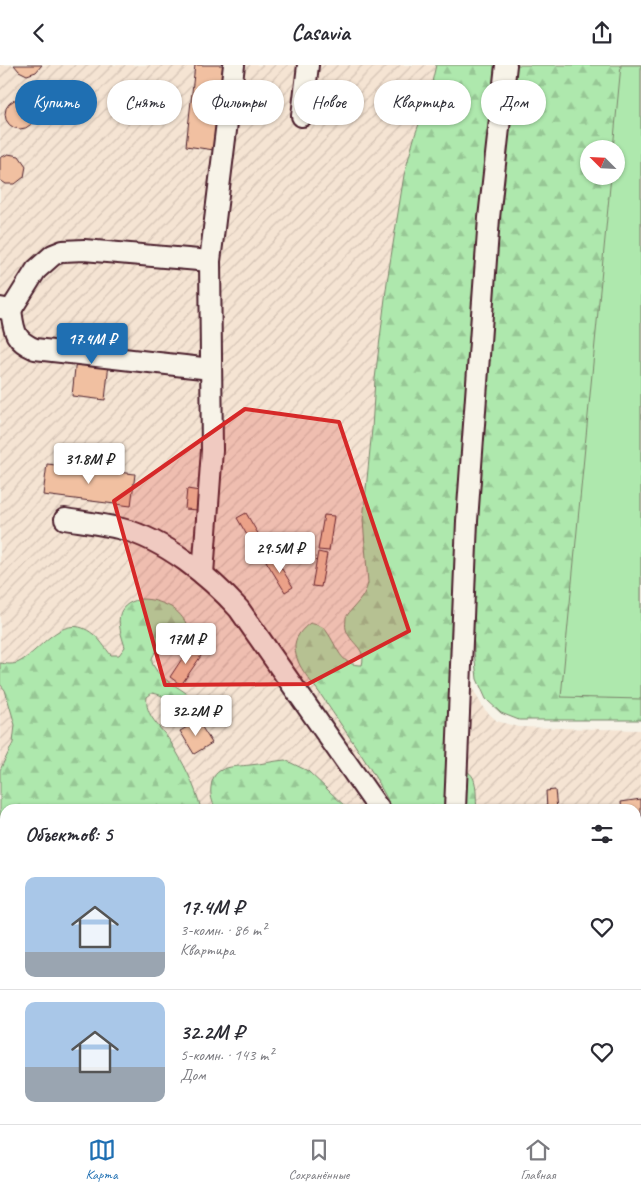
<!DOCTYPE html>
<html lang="ru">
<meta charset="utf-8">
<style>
body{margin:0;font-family:Caveat,sans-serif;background:#f2f2f3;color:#2b2b33;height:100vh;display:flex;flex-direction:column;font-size:19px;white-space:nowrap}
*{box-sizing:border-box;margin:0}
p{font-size:16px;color:#7c7c81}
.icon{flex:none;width:28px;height:28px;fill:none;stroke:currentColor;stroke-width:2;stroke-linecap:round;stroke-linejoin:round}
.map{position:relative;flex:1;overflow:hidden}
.side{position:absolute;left:0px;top:739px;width:641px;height:321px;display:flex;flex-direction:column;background:#fff;border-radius:15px 15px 0 0;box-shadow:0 1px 4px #0004}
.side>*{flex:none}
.guide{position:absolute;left:15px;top:15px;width:611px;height:45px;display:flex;gap:10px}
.needle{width:32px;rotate:294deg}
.tools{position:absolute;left:580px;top:75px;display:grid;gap:10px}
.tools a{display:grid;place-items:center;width:45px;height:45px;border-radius:50%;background:#fff;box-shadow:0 1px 4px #0004;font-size:25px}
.price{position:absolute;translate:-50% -42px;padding:0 11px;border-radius:5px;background:#fff;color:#222;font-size:16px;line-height:32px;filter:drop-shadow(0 1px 2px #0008)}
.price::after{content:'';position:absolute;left:50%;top:30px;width:15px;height:11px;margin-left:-8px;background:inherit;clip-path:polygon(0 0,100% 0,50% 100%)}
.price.on{background:#1f6fb2;color:#fff}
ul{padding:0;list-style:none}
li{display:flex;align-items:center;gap:15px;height:125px;padding:0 25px}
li+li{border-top:1px solid #e1e1e2}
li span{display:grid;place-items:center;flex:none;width:140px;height:100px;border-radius:10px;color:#555}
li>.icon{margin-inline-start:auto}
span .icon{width:60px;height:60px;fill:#fffc;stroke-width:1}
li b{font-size:21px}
h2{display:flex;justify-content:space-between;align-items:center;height:60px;padding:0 25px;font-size:21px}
.pill{padding:0 18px;border-radius:22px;background:#fff;box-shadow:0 1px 4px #0004;font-size:18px;line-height:45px}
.pill.on{background:#1f6fb2;color:#fff}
header{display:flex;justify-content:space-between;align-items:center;height:65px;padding:0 25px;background:#fff;font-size:22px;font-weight:700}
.tab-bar{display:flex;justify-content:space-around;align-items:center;height:70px;border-top:1px solid #e1e1e2;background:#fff;font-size:14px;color:#7c7c81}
.tab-bar a{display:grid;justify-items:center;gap:2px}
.tab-bar .on{color:#1f6fb2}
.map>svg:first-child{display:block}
</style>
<header><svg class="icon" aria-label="back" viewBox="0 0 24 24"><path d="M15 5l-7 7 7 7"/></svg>Casavia<svg class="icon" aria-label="share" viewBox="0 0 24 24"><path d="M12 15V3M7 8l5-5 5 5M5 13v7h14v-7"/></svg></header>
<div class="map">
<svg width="641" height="1059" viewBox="0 0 641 1059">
<defs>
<pattern id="industrial-furrows" width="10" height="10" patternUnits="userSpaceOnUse" patternTransform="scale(1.25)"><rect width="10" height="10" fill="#f5e4d3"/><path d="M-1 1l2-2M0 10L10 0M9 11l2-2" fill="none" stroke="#d4c3b5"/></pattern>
<pattern id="forest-firs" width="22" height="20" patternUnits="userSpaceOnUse" patternTransform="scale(1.25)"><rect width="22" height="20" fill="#aee8ad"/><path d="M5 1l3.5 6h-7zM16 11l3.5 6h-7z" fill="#97c795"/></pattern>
</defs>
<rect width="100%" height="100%" fill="#f7f3e8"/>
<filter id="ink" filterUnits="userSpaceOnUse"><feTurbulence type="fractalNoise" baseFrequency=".02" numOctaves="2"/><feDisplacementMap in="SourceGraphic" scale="10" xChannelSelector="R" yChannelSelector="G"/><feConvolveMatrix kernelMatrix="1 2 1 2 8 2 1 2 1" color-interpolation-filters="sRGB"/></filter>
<g filter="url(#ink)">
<path fill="url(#industrial-furrows)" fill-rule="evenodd" d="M0,0H510L489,197L469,592L474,626L484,644L497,656L518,662L641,665V1059H0ZM5,744H636V1055H5Z"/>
<g fill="url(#forest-firs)" stroke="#7c846c" fill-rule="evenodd">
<path d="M436,0H496L449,744H392C374,705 347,669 323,633C313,617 296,603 295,583C294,573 302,564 310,558C317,560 324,561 327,567C338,582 340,601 362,600C367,583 350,579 346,564C345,561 346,556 346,552C354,540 365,533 368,518L363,455L372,364L375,314L387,217L404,110L415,70L428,34Z"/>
<path d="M514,0H641V655H519L501,648L486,634L477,614L474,586L471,525L496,188ZM589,84H616V111H589Z"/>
<path d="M141,534C152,534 161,537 171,542C184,550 199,572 178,581C173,583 168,580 163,582C156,585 149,593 153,600C162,619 188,623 199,641L196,652L184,660C166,651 178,632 152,628L147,632C144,650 161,662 170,676C183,697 195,720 201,744H5V854L0,855V705L13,678L15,660L5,625L0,619V598C6,599 14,600 19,597C42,585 63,545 93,569C100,574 105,583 111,590H119L125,582C118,560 112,540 141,534Z"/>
<path d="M285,695L308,706L348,744H216C212,737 210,730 211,722C213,700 233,702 250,700C262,699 273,696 285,695Z"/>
<path d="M466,706C479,711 475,732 477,744H459Z"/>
<polygon points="0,981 5,983 5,1055 435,1055 431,1059 0,1059"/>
<polygon points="636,1038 641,1038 641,1059 529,1059 534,1055 636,1055"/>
</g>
<polygon fill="#aee8ad" stroke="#7c846c" points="621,0 641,0 641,634 561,632 611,111 616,111 616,84 613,84"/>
<g fill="#f1c0a1" stroke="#4a1f2b">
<polygon points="14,0 42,0 36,7 27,10 19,6"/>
<polygon points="195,0 224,0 214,85 186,81"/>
<circle cx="20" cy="49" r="15"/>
<polygon points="8,89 19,91 26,101 24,112 15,119 6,119 0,115 0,93"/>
<polygon points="79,266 112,270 105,335 72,331"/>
<polygon points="47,399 135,409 131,441 43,430"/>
<polygon points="187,424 200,426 198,445 185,444"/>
<polygon points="246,448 267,484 258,489 237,453"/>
<polygon points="324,450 334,451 329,486 318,485"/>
<polygon points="318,487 327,489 321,522 312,521"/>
<polygon points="274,491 293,522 285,527 266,496"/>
<polygon points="191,580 203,588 181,620 170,612"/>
<polygon points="198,656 212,678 194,689 180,666"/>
<polygon points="555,725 557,744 547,744 546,726"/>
<polygon points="641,734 641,750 636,751 636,744 622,744 621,737"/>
<polygon points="636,782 641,782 641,803 636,804"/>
<polygon points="636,895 641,895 641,920 636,921"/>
</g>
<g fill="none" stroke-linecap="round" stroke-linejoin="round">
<defs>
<g id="minor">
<polyline points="302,51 308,0"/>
<polyline points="0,243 11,245 36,205 53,190 63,186 84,185 210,196"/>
<path d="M11,245C14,266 14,275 35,284L211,304"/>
<path d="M65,454C84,457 103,459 122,464C165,475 209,511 239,544L379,744"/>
<polyline points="203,509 212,385 210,196 234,0"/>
<polyline points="455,744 467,456 489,153 506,0"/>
<polyline points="636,763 641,762"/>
</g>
<g id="major">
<polyline points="0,958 5,959"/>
<polyline points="636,1009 641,1009"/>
</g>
</defs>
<use href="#minor" stroke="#4a1f2b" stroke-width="24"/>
<use href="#major" stroke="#4a1f2b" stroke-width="29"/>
<use href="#minor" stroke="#f7f3e8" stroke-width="20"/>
<use href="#major" stroke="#f8e281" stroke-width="25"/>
</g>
</g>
<path fill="#d62828" fill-opacity="0.2" stroke="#d62828" stroke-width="4" stroke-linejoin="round" d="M245,344L339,357L409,566L308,619L165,620L114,436Z"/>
</svg>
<div class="tools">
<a><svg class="needle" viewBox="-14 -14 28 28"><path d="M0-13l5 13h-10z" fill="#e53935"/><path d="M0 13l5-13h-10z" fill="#7c7c81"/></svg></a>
</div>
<b class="price on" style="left:92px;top:300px">17.4M ₽</b>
<b class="price" style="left:89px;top:420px">31.8M ₽</b>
<b class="price" style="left:280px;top:509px">29.5M ₽</b>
<b class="price" style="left:186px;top:600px">17M ₽</b>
<b class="price" style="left:196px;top:672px">32.2M ₽</b>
<div class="guide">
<a class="pill on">Купить</a>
<a class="pill">Снять</a>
<a class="pill">Фильтры</a>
<a class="pill">Новое</a>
<a class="pill">Квартира</a>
<a class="pill">Дом</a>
</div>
<section class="side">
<h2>Объектов: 5<svg class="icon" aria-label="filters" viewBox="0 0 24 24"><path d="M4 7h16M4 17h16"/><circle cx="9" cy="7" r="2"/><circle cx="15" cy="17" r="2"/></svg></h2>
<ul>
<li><span style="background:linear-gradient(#a9c7e8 75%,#9aa5b1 0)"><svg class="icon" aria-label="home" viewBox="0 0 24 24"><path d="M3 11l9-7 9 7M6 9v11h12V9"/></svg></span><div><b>17.4M ₽</b><p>3-комн. · 86 m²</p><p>Квартира</p></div><svg class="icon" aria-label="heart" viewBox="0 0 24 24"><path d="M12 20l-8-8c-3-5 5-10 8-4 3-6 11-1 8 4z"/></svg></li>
<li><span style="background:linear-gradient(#a9c7e8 65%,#9aa5b1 0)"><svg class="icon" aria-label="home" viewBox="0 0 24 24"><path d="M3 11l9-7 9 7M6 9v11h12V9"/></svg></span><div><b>32.2M ₽</b><p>5-комн. · 143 m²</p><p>Дом</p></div><svg class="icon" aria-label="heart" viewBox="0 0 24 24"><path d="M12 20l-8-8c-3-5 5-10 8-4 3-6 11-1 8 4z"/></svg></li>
</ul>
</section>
</div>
<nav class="tab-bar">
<a class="on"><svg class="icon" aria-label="map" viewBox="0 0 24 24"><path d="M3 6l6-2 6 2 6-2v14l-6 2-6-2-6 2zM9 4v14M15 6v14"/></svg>Карта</a>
<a><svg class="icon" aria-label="saved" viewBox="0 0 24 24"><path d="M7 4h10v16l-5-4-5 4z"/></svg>Сохранённые</a>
<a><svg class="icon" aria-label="home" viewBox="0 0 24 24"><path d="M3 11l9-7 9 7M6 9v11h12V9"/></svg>Главная</a>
</nav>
